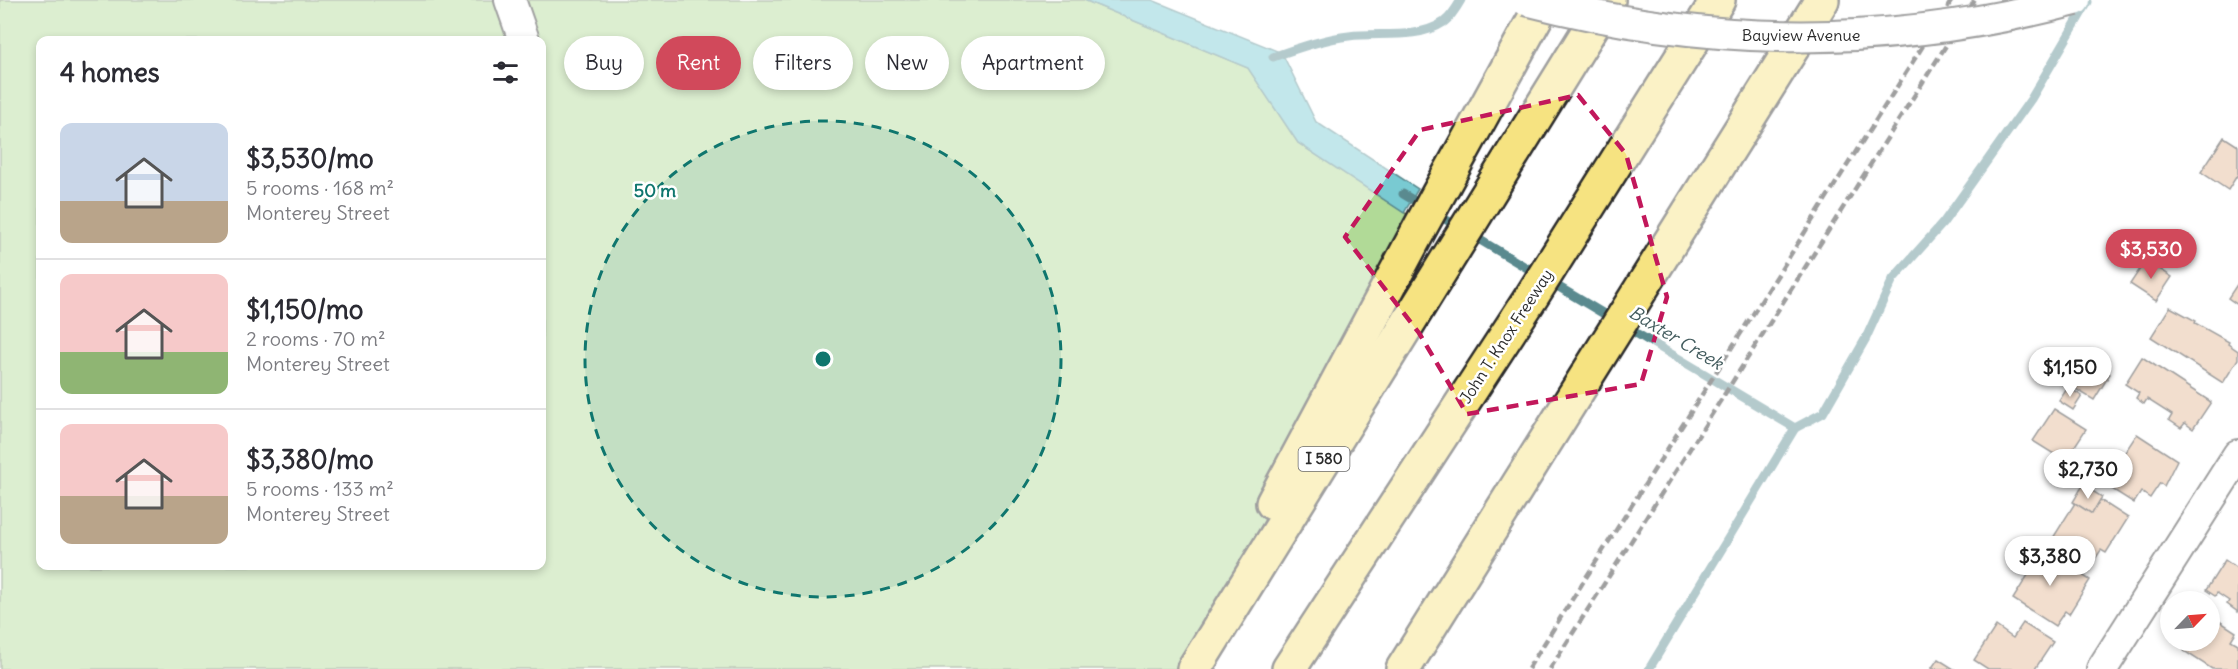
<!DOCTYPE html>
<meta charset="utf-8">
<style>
body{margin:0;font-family:Delius,sans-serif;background:#f2f2f3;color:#2b2b33;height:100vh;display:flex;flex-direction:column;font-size:22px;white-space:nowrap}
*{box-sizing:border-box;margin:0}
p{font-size:20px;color:#7c7c81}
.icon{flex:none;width:33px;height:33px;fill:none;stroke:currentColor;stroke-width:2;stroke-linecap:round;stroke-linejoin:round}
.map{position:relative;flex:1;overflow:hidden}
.sheet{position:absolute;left:36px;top:36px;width:510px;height:534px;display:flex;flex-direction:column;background:#fff;border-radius:12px;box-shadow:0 3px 9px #0003}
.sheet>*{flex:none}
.hud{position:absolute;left:564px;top:36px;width:570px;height:54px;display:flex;gap:12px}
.needle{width:39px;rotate:65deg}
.tools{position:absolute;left:2160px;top:591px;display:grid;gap:12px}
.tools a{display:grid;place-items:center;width:60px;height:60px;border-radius:50%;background:#fff;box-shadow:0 3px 9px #0003;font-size:30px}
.price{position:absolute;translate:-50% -51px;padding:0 14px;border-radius:21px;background:#fff;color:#222;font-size:20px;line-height:39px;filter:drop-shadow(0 2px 3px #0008)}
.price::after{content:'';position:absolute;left:50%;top:36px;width:18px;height:14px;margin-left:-9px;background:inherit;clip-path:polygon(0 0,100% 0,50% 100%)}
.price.selected{background:#d1495b;color:#fff}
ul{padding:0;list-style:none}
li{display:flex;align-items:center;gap:18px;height:150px;padding:0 24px}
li+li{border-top:2px solid #e1e1e2}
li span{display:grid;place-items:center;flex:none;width:168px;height:120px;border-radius:12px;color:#555}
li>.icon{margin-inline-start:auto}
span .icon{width:72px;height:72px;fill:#fffc;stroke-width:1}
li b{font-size:26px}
h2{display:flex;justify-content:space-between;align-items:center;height:72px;padding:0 24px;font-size:26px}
.tag{padding:0 21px;border-radius:27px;background:#fff;box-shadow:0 3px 9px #0003;font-size:21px;line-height:54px}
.tag.selected{background:#d1495b;color:#fff}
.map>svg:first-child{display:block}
</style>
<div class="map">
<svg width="2238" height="669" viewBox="0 0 2238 669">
<rect width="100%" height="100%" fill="#fff"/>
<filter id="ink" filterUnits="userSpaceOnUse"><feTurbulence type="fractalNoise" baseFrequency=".0167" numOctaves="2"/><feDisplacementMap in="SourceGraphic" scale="12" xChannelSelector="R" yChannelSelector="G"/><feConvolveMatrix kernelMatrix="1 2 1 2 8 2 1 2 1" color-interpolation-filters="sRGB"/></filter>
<g filter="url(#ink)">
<path fill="#b1da97" stroke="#6e8261" stroke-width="1.5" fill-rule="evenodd" d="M0,0H1084L1248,68L1298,143L1422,224L1185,669H0ZM40,40H542V566H40Z"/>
<polygon fill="#79cad2" stroke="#5a8a8f" stroke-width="1.5" points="1084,0 1152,0 1282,53 1316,122 1418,189 1404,213 1298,143 1248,68"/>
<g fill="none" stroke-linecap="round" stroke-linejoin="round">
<g stroke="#5a8a8f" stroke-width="9">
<path d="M1273,57C1297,48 1323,39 1349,36C1379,32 1417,40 1444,22C1451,17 1457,7 1461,0"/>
<polyline points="1403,194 1795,428 1823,413 1866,338 1893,279 1943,223 2031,99 2088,2"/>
<polyline points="1649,669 1795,428"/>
</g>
</g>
<g fill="#e2b693" stroke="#2b2b2b" stroke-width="1.5">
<polygon points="2224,137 2238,146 2238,174 2228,190 2201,172"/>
<polygon points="2146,260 2172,277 2156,301 2130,284"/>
<polygon points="2238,283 2238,305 2228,298"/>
<polygon points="2170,307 2196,321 2195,323 2229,342 2228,344 2238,351 2238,359 2223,383 2151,337"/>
<polygon points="2142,357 2211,402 2193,429 2185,423 2181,428 2169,420 2172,415 2147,399 2144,404 2136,398 2139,393 2125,384"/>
<polygon points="2086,358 2110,374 2094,400 2069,385"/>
<polygon points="2068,387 2082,396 2073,410 2059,401"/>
<polygon points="2054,409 2086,429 2065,461 2033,441"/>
<polygon points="2137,434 2177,460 2164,486 2160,483 2150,498 2141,492 2134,503 2104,484"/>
<polygon points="2083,485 2102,497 2092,514 2073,502"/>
<polygon points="2100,500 2128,518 2106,553 2101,550 2092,564 2053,538 2075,503 2092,514"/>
<polygon points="2037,545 2090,580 2069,614 2065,611 2055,626 2013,599 2033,567 2026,562"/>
<polygon points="2225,560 2238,569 2238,612 2227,604 2229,601 2217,593 2215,596 2206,590"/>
<polygon points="2210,615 2236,632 2231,640 2238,644 2238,669 2212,669 2184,651 2189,640 2210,640"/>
<polygon points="2023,623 2053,642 2035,669 1988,669 1974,660 1996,626 2013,638"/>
<polygon points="1938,659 1954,669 1931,669"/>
</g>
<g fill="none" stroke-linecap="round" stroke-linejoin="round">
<defs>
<g id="minor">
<polyline points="510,0 524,40"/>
<polyline points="2102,669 2238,455"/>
</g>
<g id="highway">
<polyline points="1273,503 1422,224 1545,0"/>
<polyline points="1194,669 1608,0"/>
<polyline points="1289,669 1532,296 1718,0"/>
<polyline points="1403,669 1822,0"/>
</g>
</defs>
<use href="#minor" stroke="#2b2b2b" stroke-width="34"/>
<use href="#highway" stroke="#2b2b2b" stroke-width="38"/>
<use href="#minor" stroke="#fff" stroke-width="30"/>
<use href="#highway" stroke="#f6e381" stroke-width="33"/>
<g stroke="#2b2b2b" stroke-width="4.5" stroke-dasharray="9 4.5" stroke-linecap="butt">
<polyline points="1528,669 1952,0"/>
<polyline points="1550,669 1975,0"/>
</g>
<defs>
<path id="minor-bridge" d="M1526,0C1711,48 1890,49 2075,0"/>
</defs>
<use href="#minor-bridge" stroke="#2b2b2b" stroke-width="34" stroke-linecap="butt"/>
<use href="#minor-bridge" stroke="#fff" stroke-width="30"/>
</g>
</g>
<path d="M0 0H2238V669H0ZM1578,95L1626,154L1667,297L1641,384L1467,414L1419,333L1345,237L1420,130Z" fill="#fff" fill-opacity=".55" fill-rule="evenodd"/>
<path fill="none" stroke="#c2185b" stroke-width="4.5" stroke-dasharray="12 8" stroke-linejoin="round" d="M1578,95L1626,154L1667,297L1641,384L1467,414L1419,333L1345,237L1420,130Z"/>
<circle cx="823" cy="359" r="238" fill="#0f766e" fill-opacity=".12"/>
<circle fill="none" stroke="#0f766e" stroke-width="3" stroke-dasharray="10 8" cx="823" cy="359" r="238"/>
<g text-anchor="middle" stroke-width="5" stroke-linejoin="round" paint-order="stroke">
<rect fill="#fff" stroke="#6b6b6b" stroke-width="1.5" x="1298.5" y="447" width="51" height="24" rx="4.5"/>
<g font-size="15" font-weight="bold" fill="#2b2b2b">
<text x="1324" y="464">I 580</text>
</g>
<g font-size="16" fill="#2b2b2b" stroke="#fff">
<text x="1801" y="41">Bayview Avenue</text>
<text transform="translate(1506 336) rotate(-57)" y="6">John T. Knox Freeway</text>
</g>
<g font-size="18" font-style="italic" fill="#425b5d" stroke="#fff">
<text transform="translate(1676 338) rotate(31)" y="6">Baxter Creek</text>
</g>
</g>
<circle cx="823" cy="359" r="9" fill="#0f766e" stroke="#fff" stroke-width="3"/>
<g font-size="18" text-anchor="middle" font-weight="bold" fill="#0f766e" stroke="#fff" stroke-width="5" stroke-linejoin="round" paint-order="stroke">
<text x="655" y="197">50 m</text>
</g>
</svg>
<div class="tools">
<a><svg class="needle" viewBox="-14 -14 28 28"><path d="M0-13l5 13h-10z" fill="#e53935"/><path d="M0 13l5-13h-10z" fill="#7c7c81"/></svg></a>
</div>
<b class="price selected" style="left:2151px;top:280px">$3,530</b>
<b class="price" style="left:2070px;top:398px">$1,150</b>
<b class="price" style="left:2088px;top:500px">$2,730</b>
<b class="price" style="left:2050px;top:587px">$3,380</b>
<div class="hud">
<a class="tag">Buy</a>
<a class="tag selected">Rent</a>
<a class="tag">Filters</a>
<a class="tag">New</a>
<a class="tag">Apartment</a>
</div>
<section class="sheet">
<h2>4 homes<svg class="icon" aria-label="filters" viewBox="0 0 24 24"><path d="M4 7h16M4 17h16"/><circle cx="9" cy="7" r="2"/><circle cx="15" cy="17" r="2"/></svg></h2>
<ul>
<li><span style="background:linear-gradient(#c9d6e8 65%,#b9a48a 0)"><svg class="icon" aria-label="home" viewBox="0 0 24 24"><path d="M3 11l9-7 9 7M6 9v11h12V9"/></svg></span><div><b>$3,530/mo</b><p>5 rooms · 168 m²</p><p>Monterey Street</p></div></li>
<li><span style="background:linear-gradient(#f6c9c9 65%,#8fb573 0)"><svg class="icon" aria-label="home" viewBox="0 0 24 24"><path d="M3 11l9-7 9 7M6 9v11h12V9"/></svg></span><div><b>$1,150/mo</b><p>2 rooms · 70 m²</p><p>Monterey Street</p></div></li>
<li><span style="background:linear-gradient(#f6c9c9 60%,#b9a48a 0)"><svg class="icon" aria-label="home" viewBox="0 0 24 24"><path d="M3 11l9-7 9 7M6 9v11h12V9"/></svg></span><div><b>$3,380/mo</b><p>5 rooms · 133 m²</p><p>Monterey Street</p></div></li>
</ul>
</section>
</div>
